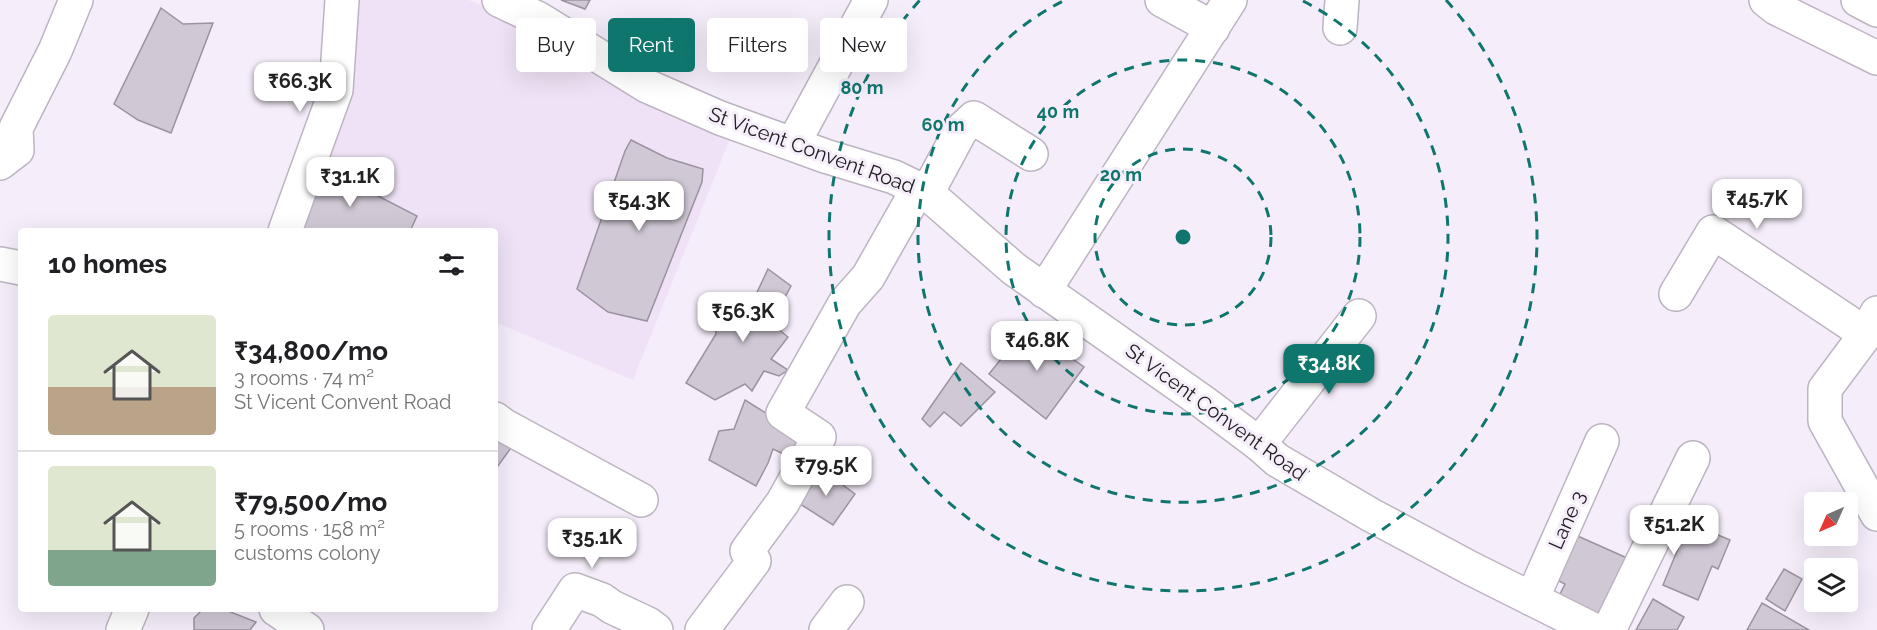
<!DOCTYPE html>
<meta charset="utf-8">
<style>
body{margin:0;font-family:Raleway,sans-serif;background:#f2f2f2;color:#202124;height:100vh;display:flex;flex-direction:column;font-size:22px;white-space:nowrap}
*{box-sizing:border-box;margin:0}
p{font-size:20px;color:#757577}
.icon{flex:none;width:33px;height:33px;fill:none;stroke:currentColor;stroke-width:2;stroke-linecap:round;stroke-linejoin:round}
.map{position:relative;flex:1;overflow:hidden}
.details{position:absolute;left:18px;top:228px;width:480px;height:384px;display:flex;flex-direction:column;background:#fff;border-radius:6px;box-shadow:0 6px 24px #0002}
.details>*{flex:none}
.banner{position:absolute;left:516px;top:18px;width:570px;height:54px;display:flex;gap:12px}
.needle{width:39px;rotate:225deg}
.tools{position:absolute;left:1804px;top:492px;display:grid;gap:12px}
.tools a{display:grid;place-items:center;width:54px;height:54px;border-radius:6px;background:#fff;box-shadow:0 6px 24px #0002;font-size:30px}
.price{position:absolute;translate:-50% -51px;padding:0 14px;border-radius:12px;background:#fff;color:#222;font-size:20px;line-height:39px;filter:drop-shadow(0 2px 3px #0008)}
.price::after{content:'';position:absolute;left:50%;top:36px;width:18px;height:14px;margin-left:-9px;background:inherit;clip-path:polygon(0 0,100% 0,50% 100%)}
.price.active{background:#0f766e;color:#fff}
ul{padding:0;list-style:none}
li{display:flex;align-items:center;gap:18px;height:150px;padding:0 30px}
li+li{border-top:2px solid #e0e0e0}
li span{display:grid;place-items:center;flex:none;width:168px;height:120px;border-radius:6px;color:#555}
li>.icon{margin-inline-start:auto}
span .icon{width:72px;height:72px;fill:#fffc;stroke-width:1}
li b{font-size:26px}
h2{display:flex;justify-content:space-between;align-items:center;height:72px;padding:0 30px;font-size:26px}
.pill{padding:0 21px;border-radius:6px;background:#fff;box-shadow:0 6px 24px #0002;font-size:21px;line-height:54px}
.pill.active{background:#0f766e;color:#fff}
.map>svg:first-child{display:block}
</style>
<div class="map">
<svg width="1877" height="630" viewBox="0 0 1877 630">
<rect width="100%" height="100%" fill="#f6edfa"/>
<polygon fill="#efe2f6" points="345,0 469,0 736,124 633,380 495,322 495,231 299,231"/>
<g fill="#d1c8d5" stroke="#9b939f" stroke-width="1.5">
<polygon points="561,0 590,0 585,9"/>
<polygon points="161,8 183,24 213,23 171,133 138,120 114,104"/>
<polygon points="631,140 667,158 703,169 702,182 647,321 608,312 577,289 625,151"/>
<polygon points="316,164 417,216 410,231 299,231"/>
<polygon points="768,269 791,286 771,323 788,337 771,359 788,370 779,376 764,371 752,391 745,384 715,400 686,383 716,334 715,313 720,304 736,311 752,303"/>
<polygon points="1027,327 1084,367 1046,419 989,374"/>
<polygon points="961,363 995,392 961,426 944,412 930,427 922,419"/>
<polygon points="745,400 804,437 792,458 773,449 768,463 756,486 709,460 719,431 734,429"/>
<polygon points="495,430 516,441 495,470"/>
<polygon points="821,469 855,494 833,525 797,502"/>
<polygon points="1694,525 1730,540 1718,569 1712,566 1698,600 1663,585 1684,534 1690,537"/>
<polygon points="1571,533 1627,558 1603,626 1559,596 1565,584 1551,577"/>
<polygon points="1784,569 1802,579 1785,611 1766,599"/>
<polygon points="1653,599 1684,617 1677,630 1636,630"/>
<polygon points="1762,603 1809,630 1747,630"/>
<polygon points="203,609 223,609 256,622 250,630 194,630 194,618"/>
</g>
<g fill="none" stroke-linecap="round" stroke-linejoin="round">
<defs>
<g id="minor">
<polyline points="499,0 539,19 647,86 720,118 825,156 894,177 927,193 1014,269 1203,402 1259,444 1277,460 1371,515 1470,568 1594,630"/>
<polyline points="1162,0 1213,28"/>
<polyline points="1766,0 1776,8 1877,58"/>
<polyline points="1858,0 1877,10"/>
<polyline points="1340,28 1342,0"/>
<polyline points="793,144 871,0"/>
<polyline points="0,163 17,150 16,128 55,51 76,0"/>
<polyline points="927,193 961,130 974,118 1031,154"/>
<polyline points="285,231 336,90 342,0"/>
<polyline points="0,264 21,268"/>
<polyline points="1044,291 1230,0"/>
<polyline points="1676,294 1713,232 1866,334"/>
<polyline points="1877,313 1866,334 1825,389 1825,421 1877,514"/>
<polyline points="495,419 503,425 641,500"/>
<polyline points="1259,444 1359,316"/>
<polyline points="1532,599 1602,441"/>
<polyline points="276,609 307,630"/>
<polyline points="123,630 132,609"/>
<polyline points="549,630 575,590 602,600 612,607 648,624 656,630"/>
<polyline points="702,630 754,561 747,551 783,502 819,437 783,413 845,303 868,277 918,189"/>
<polyline points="826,630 847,602"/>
<polyline points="1609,630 1693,458"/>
</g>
</defs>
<use href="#minor" stroke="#bdb4c1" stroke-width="36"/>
<use href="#minor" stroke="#fff" stroke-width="33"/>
</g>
<g fill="none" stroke="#0f766e" stroke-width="3" stroke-dasharray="10 8">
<circle cx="1183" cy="237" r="88"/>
<circle cx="1183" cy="237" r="177"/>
<path d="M1303 1A265 265 0 1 1 1063 1"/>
<path d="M1446 0A354 354 0 1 1 920 0"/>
</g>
<g text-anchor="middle" stroke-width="6" stroke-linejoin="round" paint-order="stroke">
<g font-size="20" fill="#232024" stroke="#f6edfa">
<text transform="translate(812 150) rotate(20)" y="7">St Vicent Convent Road</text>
<text transform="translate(1216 412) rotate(36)" y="7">St Vicent Convent Road</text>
<text transform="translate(1567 520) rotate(-66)" y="7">Lane 3</text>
</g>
</g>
<circle cx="1183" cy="237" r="9" fill="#0f766e" stroke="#f6edfa" stroke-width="3"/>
<g font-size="18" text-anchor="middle" font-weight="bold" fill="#0f766e" stroke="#f6edfa" stroke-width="6" stroke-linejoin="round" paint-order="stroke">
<text x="862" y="94">80 m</text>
<text x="1058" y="118">40 m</text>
<text x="943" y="131">60 m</text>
<text x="1121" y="181">20 m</text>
</g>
</svg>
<div class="tools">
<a><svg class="needle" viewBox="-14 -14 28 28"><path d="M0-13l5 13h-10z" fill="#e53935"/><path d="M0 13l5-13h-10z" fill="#757577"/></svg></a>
<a><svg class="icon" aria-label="layers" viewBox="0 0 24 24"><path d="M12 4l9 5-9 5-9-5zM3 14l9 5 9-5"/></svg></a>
</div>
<b class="price" style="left:300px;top:113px">₹66.3K</b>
<b class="price" style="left:350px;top:208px">₹31.1K</b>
<b class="price" style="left:1757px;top:230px">₹45.7K</b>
<b class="price" style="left:639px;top:232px">₹54.3K</b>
<b class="price" style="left:743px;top:343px">₹56.3K</b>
<b class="price" style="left:1037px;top:372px">₹46.8K</b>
<b class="price active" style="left:1329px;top:395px">₹34.8K</b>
<b class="price" style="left:826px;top:497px">₹79.5K</b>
<b class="price" style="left:1674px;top:556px">₹51.2K</b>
<b class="price" style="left:592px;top:569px">₹35.1K</b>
<div class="banner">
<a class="pill">Buy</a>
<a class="pill active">Rent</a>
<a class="pill">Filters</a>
<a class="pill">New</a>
</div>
<section class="details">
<h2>10 homes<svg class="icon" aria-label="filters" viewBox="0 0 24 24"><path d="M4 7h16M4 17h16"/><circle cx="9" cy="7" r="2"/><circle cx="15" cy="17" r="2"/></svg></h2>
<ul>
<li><span style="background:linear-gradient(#dfe7d0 60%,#b9a48a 0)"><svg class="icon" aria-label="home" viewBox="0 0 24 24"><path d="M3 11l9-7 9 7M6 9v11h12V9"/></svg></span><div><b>₹34,800/mo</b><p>3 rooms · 74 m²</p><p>St Vicent Convent Road</p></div></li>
<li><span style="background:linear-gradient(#dfe7d0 70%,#7fa58c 0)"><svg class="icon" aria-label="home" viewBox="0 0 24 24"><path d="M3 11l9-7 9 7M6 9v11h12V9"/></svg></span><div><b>₹79,500/mo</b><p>5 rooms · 158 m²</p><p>customs colony</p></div></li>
</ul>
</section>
</div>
